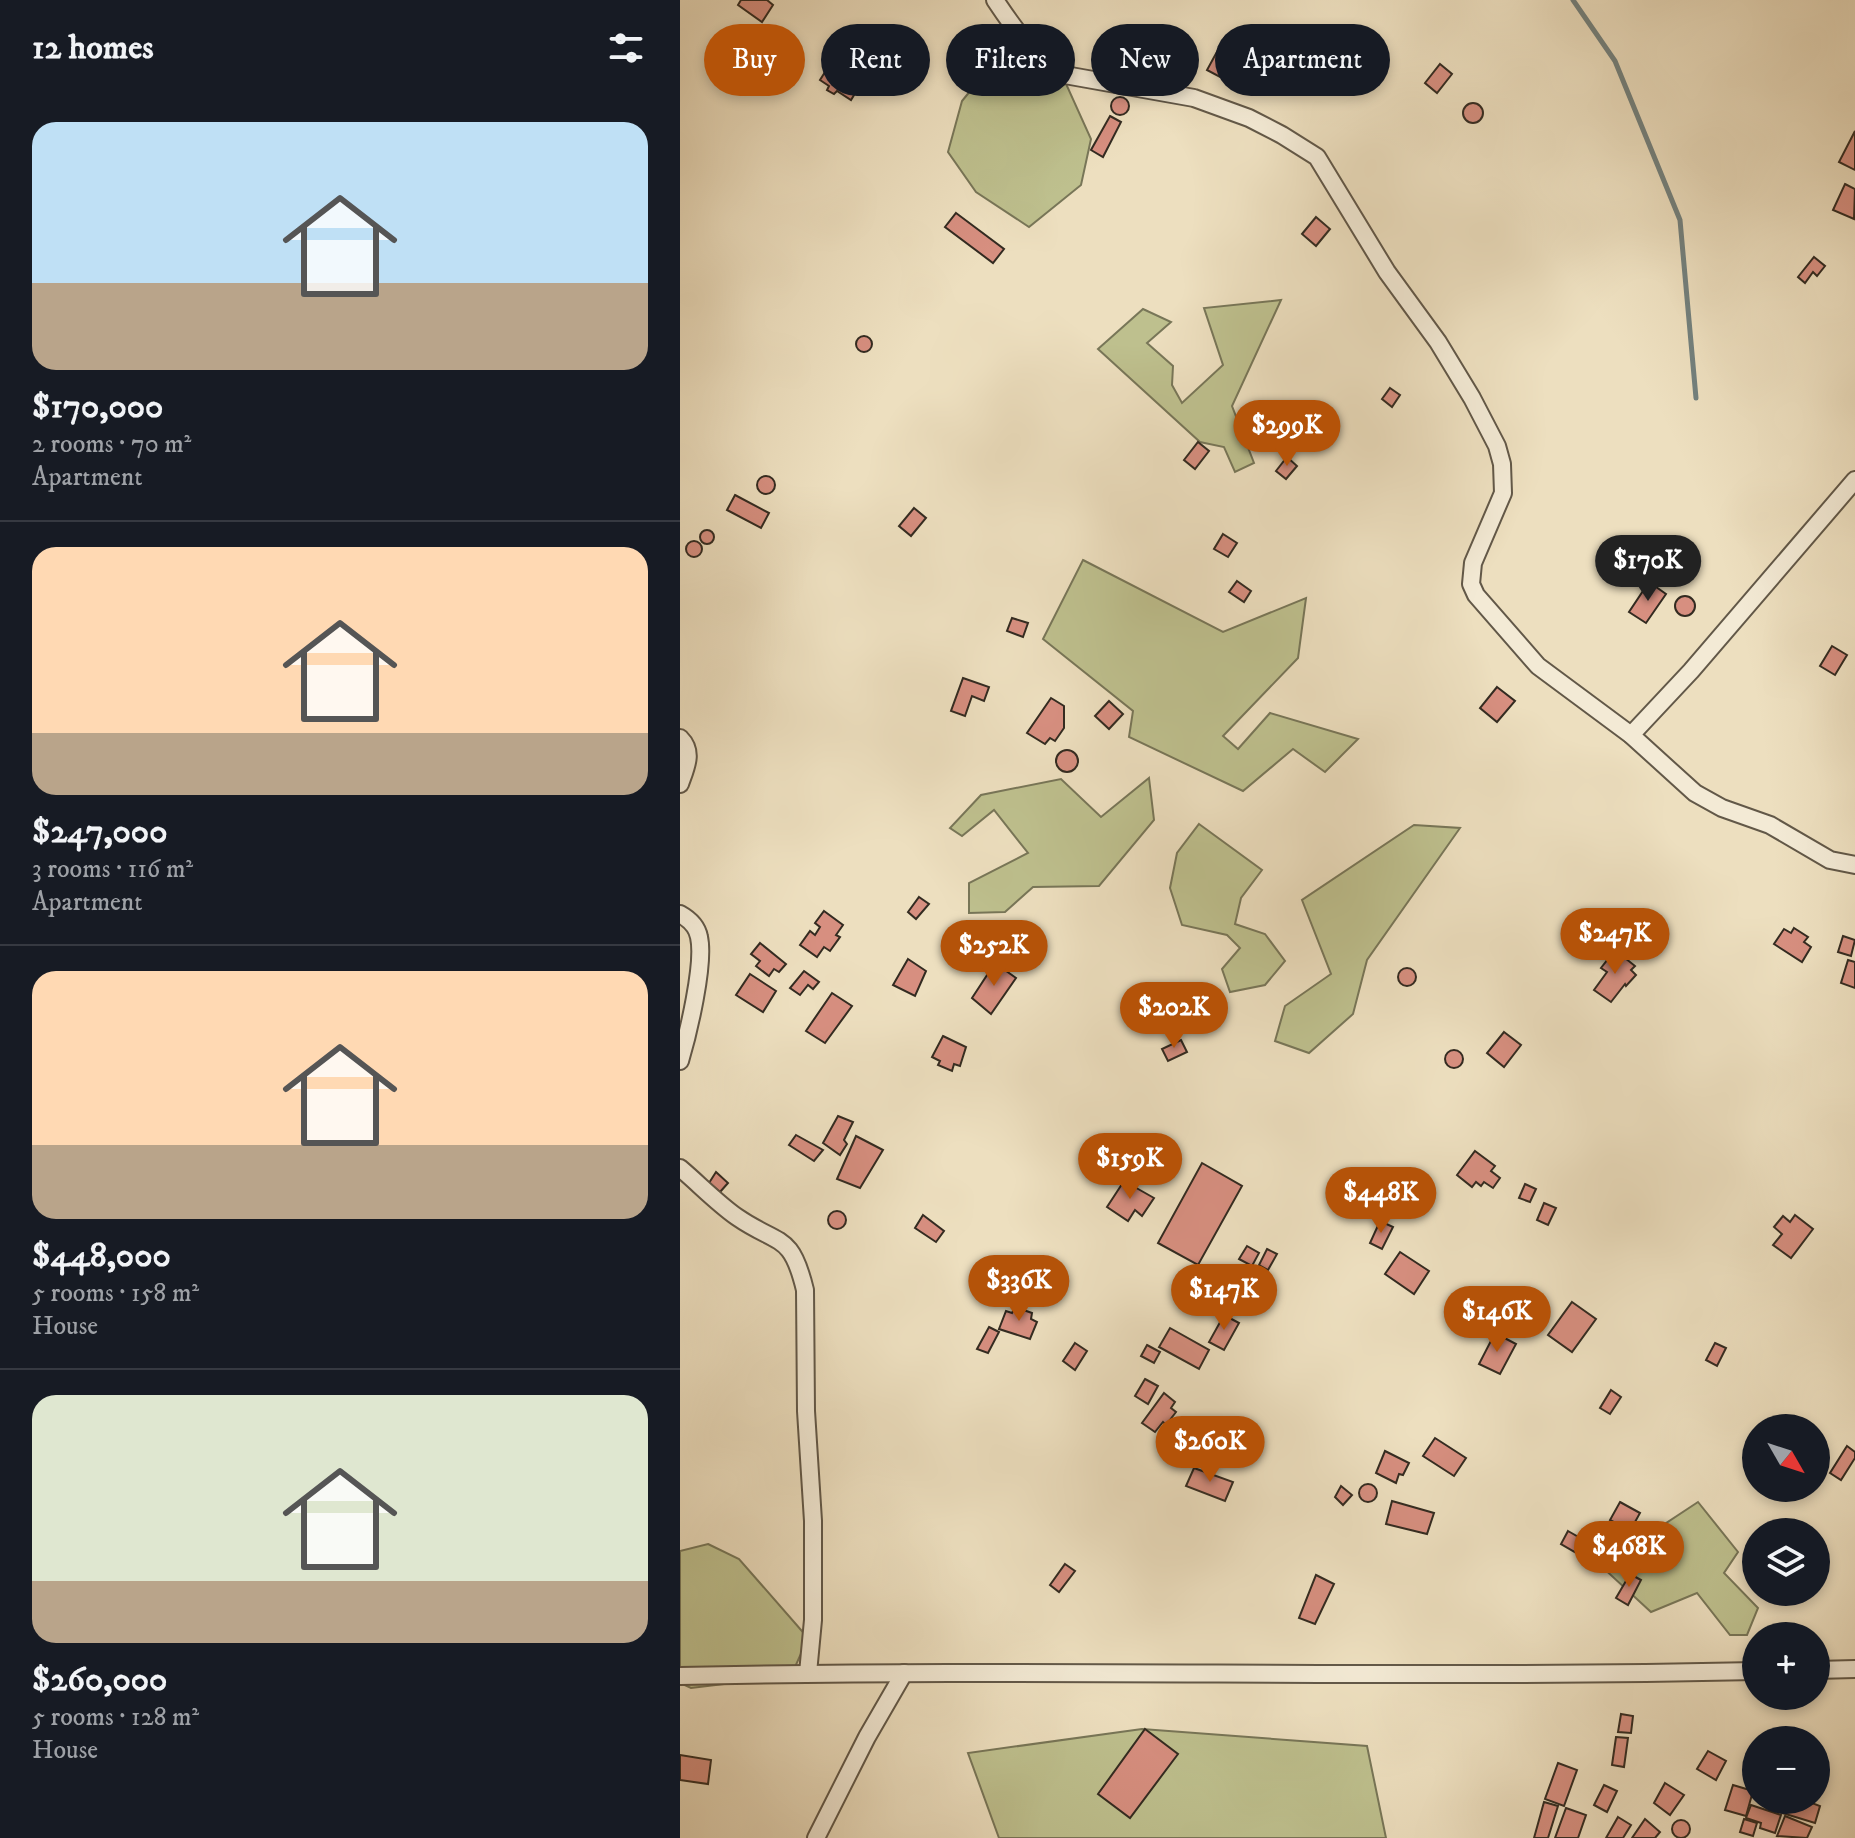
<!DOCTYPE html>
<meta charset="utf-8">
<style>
body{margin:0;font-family:"IM FELL DW Pica",serif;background:#20242c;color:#f1f3f6;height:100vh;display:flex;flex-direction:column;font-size:30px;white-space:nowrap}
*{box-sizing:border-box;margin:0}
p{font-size:26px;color:#9ea1a6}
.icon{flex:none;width:44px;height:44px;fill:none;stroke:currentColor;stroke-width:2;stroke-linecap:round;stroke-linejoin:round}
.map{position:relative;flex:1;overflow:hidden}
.sheet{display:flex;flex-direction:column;background:#171b24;width:680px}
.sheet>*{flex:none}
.hud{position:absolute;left:24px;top:24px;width:760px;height:72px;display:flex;gap:16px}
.needle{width:52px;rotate:129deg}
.fabs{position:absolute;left:1062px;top:1414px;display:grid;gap:16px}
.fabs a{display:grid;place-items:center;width:88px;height:88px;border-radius:50%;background:#171b24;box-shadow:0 4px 12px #0003;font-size:40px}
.price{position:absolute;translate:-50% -68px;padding:0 18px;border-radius:28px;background:#b45309;color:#fff;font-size:26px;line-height:52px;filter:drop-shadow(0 2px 4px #0008)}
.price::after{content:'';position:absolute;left:50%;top:48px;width:24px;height:18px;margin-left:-12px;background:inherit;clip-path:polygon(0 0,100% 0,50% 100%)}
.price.on{background:#222;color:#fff}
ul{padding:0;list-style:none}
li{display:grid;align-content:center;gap:16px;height:424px;padding:0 32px}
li+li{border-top:2px solid #363941}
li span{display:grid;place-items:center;height:248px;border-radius:24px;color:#555}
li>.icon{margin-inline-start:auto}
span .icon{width:144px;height:144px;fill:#fffc;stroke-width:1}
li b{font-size:34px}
h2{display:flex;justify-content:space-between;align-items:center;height:96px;padding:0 32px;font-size:34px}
.tag{padding:0 28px;border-radius:36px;background:#171b24;box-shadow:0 4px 12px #0003;font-size:28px;line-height:72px}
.tag.on{background:#b45309;color:#fff}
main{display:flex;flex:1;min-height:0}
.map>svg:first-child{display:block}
</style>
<main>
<section class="sheet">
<h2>12 homes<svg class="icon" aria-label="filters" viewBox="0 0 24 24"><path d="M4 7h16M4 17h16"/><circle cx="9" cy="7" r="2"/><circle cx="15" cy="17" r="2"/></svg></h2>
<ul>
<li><span style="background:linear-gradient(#bfe0f5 65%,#b9a48a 0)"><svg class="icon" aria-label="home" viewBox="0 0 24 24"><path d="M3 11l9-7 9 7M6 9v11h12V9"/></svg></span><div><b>$170,000</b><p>2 rooms · 70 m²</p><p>Apartment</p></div></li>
<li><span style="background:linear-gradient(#ffd9b3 75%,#b9a48a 0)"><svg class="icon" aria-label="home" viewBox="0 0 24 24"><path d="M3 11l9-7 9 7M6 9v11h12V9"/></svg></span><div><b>$247,000</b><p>3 rooms · 116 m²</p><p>Apartment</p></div></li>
<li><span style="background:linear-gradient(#ffd9b3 70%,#b9a48a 0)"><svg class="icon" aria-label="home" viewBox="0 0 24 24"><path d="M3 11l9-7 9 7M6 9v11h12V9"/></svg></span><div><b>$448,000</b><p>5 rooms · 158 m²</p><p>House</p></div></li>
<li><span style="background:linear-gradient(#dfe7d0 75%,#b9a48a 0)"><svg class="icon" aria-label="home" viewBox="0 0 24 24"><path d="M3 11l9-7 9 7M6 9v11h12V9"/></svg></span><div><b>$260,000</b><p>5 rooms · 128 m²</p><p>House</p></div></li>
</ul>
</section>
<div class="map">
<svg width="1175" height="1838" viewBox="0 0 1175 1838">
<rect width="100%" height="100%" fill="#eddfbf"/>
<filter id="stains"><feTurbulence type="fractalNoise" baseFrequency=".0025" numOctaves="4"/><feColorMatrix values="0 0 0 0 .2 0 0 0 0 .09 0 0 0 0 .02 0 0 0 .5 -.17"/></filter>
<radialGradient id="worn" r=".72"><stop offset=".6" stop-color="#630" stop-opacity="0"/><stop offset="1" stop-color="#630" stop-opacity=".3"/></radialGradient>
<g fill="#bec08e" stroke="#787658" stroke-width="2">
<polygon points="321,53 373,55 411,139 401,185 349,227 296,192 268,152 282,101"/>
<polygon points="601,300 552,406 574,463 555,472 544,447 520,442 418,349 463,309 491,322 467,343 493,366 492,385 502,403 543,365 524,308"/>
<polygon points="403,560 543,632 626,598 618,658 543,736 558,749 590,713 678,739 645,772 613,749 563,791 449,737 453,711 363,639"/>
<polygon points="469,778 474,820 419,886 353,887 325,912 289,913 289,883 348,853 314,810 282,836 270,828 301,795 381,779 421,817"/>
<polygon points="519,824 582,870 561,898 555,924 585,934 605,961 585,985 550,992 542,969 560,948 547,935 502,925 490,888 497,853"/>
<polygon points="734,825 780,828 687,960 673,1014 629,1053 595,1041 605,1006 651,974 622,900"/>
<polygon points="1018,1502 1058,1552 1044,1573 1078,1608 1067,1635 1050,1635 1017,1593 971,1612 921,1566"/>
<polygon points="28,1544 59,1559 128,1638 111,1676 11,1688 0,1683 0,1551"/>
<polygon points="462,1729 687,1746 706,1838 319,1838 288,1753"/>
</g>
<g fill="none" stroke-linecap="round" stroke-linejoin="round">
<polyline stroke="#73817e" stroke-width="5" points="893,0 935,61 1000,220 1016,398"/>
</g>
<g fill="#d78f80" stroke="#332b21" stroke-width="2">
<polygon points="61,0 87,0 93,5 82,22 58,5"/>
<polygon points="545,37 558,44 540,77 527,70"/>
<polygon points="477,44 497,54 484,77 464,66"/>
<circle cx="204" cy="62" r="8"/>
<polygon points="760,64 772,74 757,93 745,83"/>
<polygon points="161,66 174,74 171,79 180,85 171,100 157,91 154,94 147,90 149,86 140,80 145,72 154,77"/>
<circle cx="440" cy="106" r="9"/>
<circle cx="793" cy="113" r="10"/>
<polygon points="430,116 441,122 423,157 411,150"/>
<polygon points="1175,131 1175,170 1159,162"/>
<polygon points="1165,184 1175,189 1174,219 1153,210"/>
<polygon points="276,213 324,249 313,263 265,227"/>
<polygon points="636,217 650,229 636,246 622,234"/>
<polygon points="1134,257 1145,266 1137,276 1133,272 1125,283 1118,277"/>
<circle cx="184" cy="344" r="8"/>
<polygon points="710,388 720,395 712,407 702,399"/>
<polygon points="518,442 529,451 515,469 504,460"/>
<polygon points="607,457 617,466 606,479 596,471"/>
<circle cx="86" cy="485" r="9"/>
<polygon points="55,495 89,513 81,528 47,510"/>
<polygon points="234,508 246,518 231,536 219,526"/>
<circle cx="27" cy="537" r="7"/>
<polygon points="543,534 557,543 548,557 534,549"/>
<circle cx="14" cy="549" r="8"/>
<polygon points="557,581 571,591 564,602 549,592"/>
<polygon points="969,582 986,594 966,623 949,612"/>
<circle cx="1005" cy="606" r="10"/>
<polygon points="332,618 348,623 343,637 327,631"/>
<polygon points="1152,646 1167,655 1155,675 1140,666"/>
<polygon points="283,678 309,687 304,701 292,696 285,716 271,711"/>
<polygon points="817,687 835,701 817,722 800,708"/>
<polygon points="371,698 384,706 384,728 375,741 370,738 365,744 347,733"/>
<polygon points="429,701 443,714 429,729 415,716"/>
<circle cx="387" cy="761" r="11"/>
<polygon points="239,897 249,904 236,919 228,912"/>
<polygon points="144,911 163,925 156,935 160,937 150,951 144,947 137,957 120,945 130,931 135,935 140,927 135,923"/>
<polygon points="1114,928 1128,937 1124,942 1131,947 1122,962 1094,944 1104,929 1111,933"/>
<polygon points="1163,936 1175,940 1171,956 1158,952"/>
<polygon points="80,943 106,964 99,972 94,969 89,976 76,966 80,961 71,954"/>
<polygon points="935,950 955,966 951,970 956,975 946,986 945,984 931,1002 914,990 927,972 921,968"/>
<polygon points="228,959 246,971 235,996 213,985"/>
<polygon points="1168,960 1175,962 1175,988 1161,983"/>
<polygon points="315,963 336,978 311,1014 292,998"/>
<circle cx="727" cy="977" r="9"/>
<polygon points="124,971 139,982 133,989 128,985 120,995 110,988"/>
<polygon points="70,974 96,991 83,1012 56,995"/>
<polygon points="152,993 172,1006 145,1043 126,1031"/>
<polygon points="824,1032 841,1045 824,1067 807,1053"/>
<polygon points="263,1036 286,1047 280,1066 274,1064 272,1071 258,1065 260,1061 252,1057"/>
<polygon points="501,1040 507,1052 488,1061 482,1049"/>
<circle cx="774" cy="1059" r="9"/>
<polygon points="158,1116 173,1122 164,1140 167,1144 160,1155 143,1143"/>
<polygon points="116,1135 143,1150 134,1161 109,1145"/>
<polygon points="176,1136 203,1150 180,1188 157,1179"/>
<polygon points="795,1151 815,1166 811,1171 820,1178 813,1188 804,1182 801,1186 796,1182 792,1187 777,1175"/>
<polygon points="522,1163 562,1186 518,1265 478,1243"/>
<polygon points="36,1172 48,1183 40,1192 29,1183"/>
<polygon points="444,1181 474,1198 462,1216 455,1210 448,1221 427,1207"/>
<polygon points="722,1181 735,1193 726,1204 712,1193"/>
<polygon points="845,1184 856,1189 850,1202 839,1198"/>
<polygon points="864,1203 876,1208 868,1225 857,1220"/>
<circle cx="157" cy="1220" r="9"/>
<polygon points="243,1215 264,1231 256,1242 235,1228"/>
<polygon points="1115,1215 1133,1229 1111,1258 1093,1245 1102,1234 1094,1227 1103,1216 1110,1222"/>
<polygon points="700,1221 713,1227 702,1249 690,1243"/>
<polygon points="567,1246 579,1253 572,1266 559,1259"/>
<polygon points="587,1249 597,1254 588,1270 579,1265"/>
<polygon points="720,1252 749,1271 734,1294 705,1274"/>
<polygon points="892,1302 916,1319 892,1352 868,1335"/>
<polygon points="335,1307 352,1313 351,1319 357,1322 350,1339 319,1329 326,1311 332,1313"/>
<polygon points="544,1315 559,1323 544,1350 529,1342"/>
<polygon points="309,1327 319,1332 308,1353 297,1349"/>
<polygon points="490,1328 529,1350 519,1369 479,1347"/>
<polygon points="815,1333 836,1344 820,1374 799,1364"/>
<polygon points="395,1343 407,1351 395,1370 383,1361"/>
<polygon points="1035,1343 1046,1348 1037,1366 1026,1360"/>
<polygon points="467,1345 480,1352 474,1363 461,1356"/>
<polygon points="465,1379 478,1386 468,1404 455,1396"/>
<polygon points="931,1390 941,1397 930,1414 920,1408"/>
<polygon points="484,1393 495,1402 491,1408 496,1412 486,1425 483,1422 475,1432 462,1423"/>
<polygon points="755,1438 786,1458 774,1476 743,1456"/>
<polygon points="1167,1446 1175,1452 1175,1458 1161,1480 1150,1473"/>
<polygon points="705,1451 729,1463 723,1475 719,1474 716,1483 696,1473"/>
<polygon points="514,1468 553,1482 545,1501 506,1486"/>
<circle cx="688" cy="1493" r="9"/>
<polygon points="661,1486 672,1495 663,1505 655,1497"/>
<polygon points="712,1501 754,1513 747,1534 706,1524"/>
<polygon points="940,1502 960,1513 950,1531 930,1520"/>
<polygon points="888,1531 907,1542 900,1555 881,1544"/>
<polygon points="385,1564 395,1571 379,1592 370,1585"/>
<polygon points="950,1574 961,1580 948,1605 936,1598"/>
<polygon points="636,1575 654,1584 635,1624 619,1618"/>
<polygon points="941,1714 953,1716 951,1733 938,1732"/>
<polygon points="465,1729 498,1754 450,1818 418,1794"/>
<polygon points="936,1737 948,1738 944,1767 932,1765"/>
<polygon points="1028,1751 1046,1761 1036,1780 1017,1769"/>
<polygon points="0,1755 31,1760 28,1784 0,1780"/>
<polygon points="878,1763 897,1770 884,1806 865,1799"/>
<polygon points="985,1783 1004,1795 990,1815 974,1803"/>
<polygon points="924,1785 937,1791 927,1812 914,1805"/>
<polygon points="1053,1785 1073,1791 1066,1816 1045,1810"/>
<polygon points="1103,1800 1124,1800 1140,1806 1135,1823 1099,1812"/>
<polygon points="864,1802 878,1806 868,1838 854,1838"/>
<polygon points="1071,1805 1101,1815 1095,1833 1080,1828 1081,1823 1066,1818"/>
<polygon points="886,1808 906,1815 898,1838 875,1838"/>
<polygon points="1105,1816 1132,1827 1127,1838 1097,1836"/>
<polygon points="938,1817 951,1825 943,1838 926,1838"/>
<polygon points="965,1819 980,1832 975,1838 952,1838"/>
<polygon points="1064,1819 1077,1823 1073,1836 1060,1832"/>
<circle cx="1001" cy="1829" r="9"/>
</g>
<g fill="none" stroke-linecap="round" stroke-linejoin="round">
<defs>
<g id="minor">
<path d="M315,0C335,30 354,57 385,75L514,98L569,118L602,135L637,157L707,272L758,342L792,398L817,446L822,464L823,493L793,563L791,584L796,595L858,666L951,735L1015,793L1042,808L1090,825L1150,860L1175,865"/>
<polyline points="951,735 1011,671 1175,480"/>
<path d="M0,738C14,752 6,767 0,784"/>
<path d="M0,914C9,919 17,926 19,937C25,964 8,1034 0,1061"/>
<path d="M0,1168C19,1184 37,1203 57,1217C99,1246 111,1232 125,1290L126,1411L133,1521V1620L128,1673"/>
<polyline points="1136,1670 1175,1669"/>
<path d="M0,1676C359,1668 717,1679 1076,1671"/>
<polyline points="136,1838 187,1737 224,1673"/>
</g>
</defs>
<use href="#minor" stroke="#625848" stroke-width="20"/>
<use href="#minor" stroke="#f3ead5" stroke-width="16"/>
</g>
<rect width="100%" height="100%" filter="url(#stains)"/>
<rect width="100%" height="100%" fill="url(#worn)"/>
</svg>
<div class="fabs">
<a><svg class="needle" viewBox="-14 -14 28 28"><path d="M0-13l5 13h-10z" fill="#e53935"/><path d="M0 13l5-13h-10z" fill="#9ea1a6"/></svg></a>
<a><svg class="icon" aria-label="layers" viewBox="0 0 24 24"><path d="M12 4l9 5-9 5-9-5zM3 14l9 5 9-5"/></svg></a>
<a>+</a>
<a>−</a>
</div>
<b class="price" style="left:607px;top:468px">$299K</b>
<b class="price on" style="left:968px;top:603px">$170K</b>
<b class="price" style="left:935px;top:976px">$247K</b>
<b class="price" style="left:314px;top:988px">$252K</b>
<b class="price" style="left:494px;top:1050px">$202K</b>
<b class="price" style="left:450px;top:1201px">$159K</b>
<b class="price" style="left:701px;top:1235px">$448K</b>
<b class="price" style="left:339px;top:1323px">$336K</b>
<b class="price" style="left:544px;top:1332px">$147K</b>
<b class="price" style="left:817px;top:1354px">$146K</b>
<b class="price" style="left:530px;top:1484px">$260K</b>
<b class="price" style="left:949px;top:1589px">$468K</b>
<div class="hud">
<a class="tag on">Buy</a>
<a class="tag">Rent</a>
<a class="tag">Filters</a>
<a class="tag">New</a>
<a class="tag">Apartment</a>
</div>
</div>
</main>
